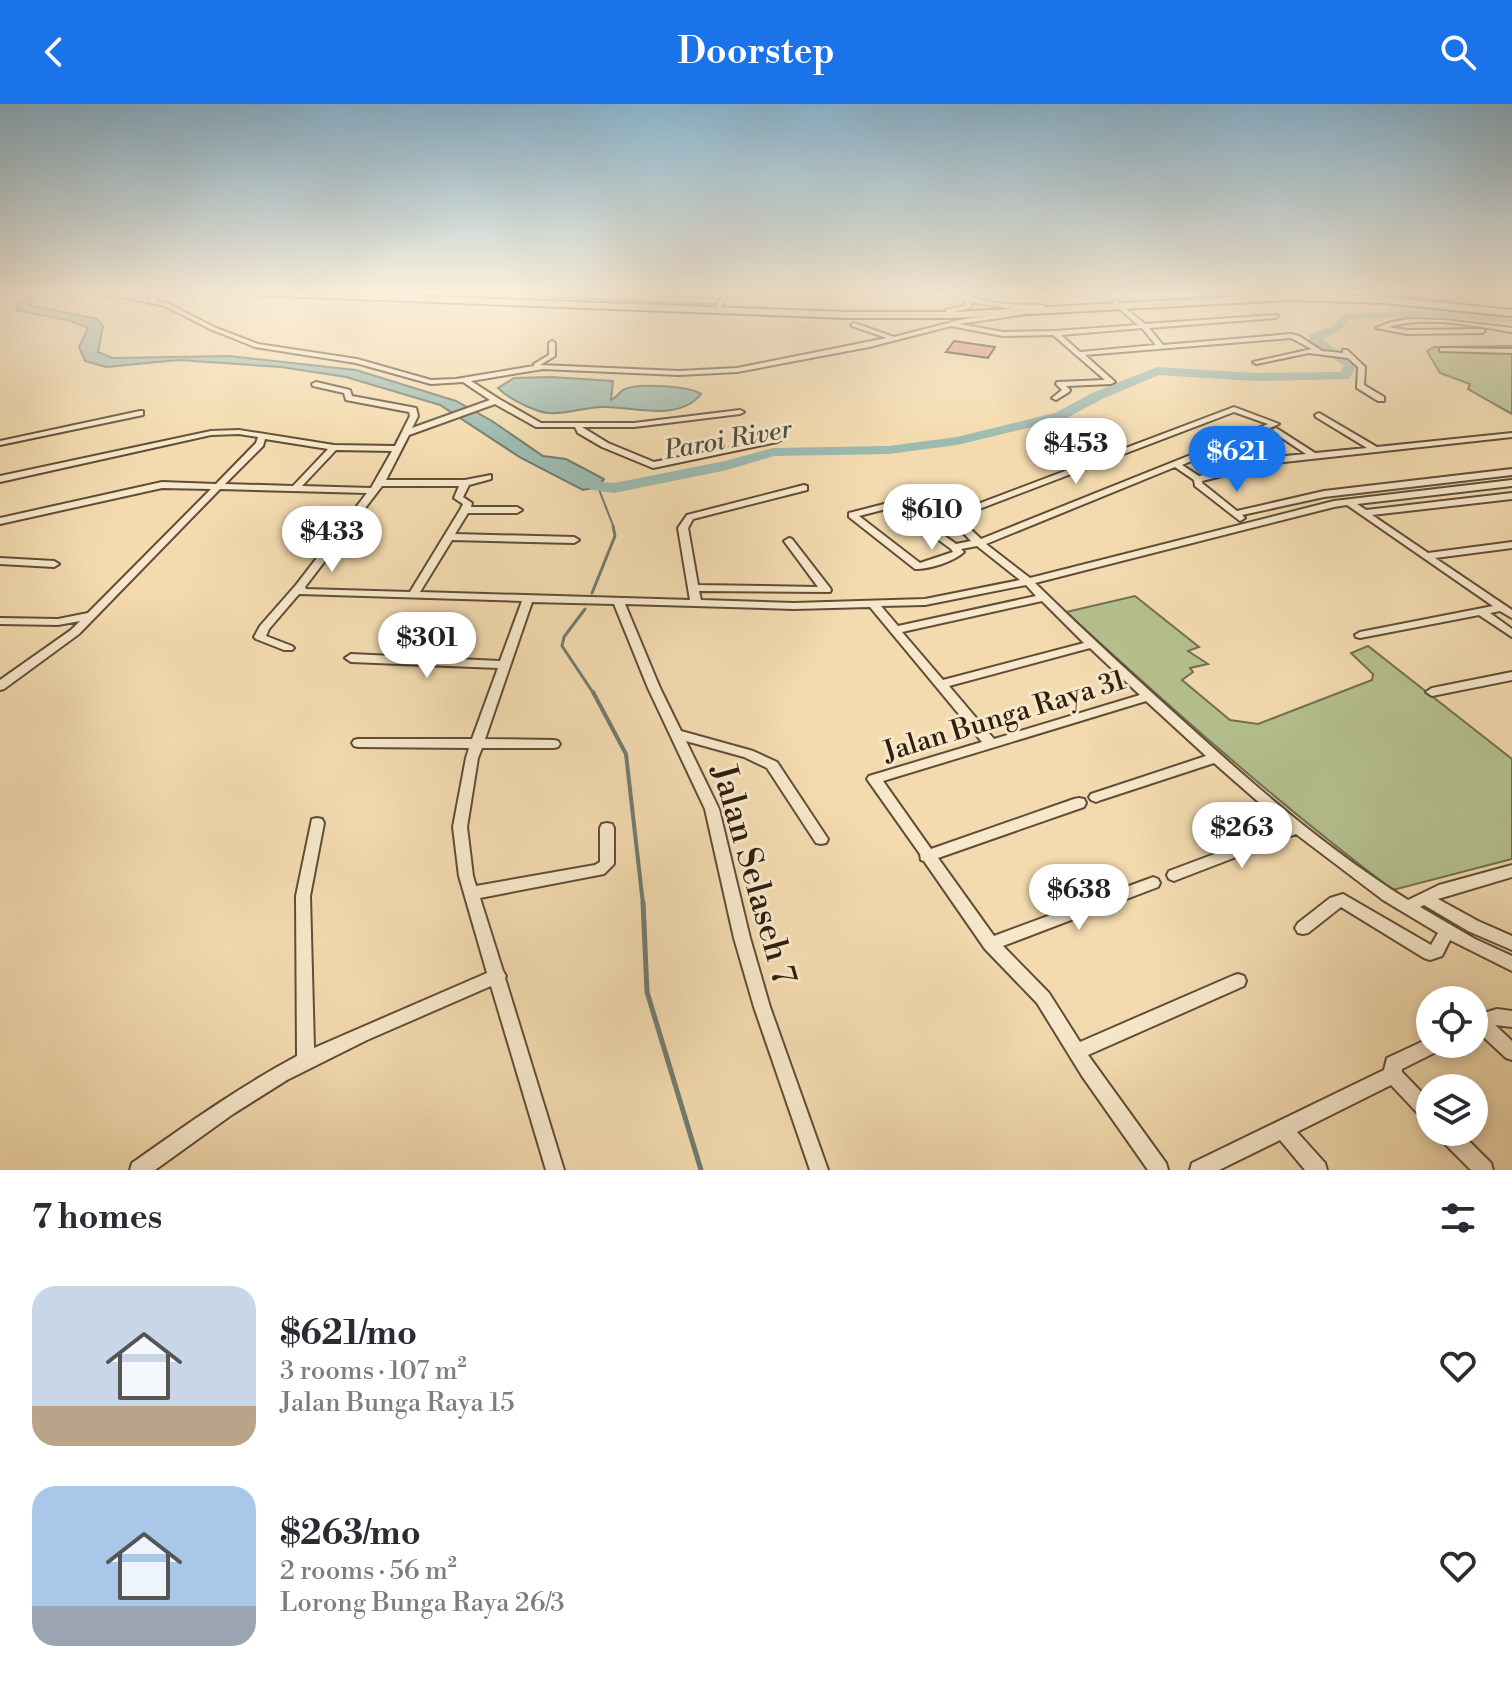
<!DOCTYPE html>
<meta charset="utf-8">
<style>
body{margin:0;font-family:"Libre Bodoni",serif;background:#f7f7f7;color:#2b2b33;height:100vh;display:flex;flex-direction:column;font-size:30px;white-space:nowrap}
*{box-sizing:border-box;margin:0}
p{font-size:26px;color:#7c7c81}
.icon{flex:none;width:44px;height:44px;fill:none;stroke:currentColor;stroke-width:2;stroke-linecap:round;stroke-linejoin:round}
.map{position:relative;height:1066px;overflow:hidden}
.panel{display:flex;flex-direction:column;background:#fff;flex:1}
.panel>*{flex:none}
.controls{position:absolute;left:1416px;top:882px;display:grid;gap:16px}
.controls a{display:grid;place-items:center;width:72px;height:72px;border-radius:50%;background:#fff;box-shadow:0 4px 12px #0003;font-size:40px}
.price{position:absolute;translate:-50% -68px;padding:0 18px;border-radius:28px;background:#fff;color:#222;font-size:26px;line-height:52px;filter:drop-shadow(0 2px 4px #0008)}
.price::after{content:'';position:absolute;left:50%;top:48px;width:24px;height:18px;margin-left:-12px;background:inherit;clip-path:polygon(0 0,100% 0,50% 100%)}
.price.selected{background:#1a73e8;color:#fff}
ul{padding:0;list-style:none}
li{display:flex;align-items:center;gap:24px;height:200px;padding:0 32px}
li span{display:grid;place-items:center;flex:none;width:224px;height:160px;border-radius:24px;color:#555}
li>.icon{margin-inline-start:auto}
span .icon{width:96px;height:96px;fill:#fffc;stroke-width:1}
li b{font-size:34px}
h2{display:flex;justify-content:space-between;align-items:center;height:96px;padding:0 32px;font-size:34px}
header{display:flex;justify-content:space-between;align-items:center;height:104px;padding:0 32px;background:#1a73e8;color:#fff;font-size:36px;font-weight:600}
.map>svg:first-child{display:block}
</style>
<header><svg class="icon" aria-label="back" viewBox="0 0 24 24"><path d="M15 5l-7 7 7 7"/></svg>Doorstep<svg class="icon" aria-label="search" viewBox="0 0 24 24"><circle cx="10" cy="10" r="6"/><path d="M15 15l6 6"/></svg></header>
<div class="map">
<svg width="1512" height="1066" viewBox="0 0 1512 1066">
<rect width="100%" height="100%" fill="#f3dbaf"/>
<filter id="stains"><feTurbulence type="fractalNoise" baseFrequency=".0025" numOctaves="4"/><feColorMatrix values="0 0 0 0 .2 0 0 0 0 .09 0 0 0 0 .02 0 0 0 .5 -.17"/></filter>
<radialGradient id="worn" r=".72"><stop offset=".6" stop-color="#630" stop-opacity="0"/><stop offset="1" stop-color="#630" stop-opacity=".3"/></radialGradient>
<g fill="#b5c18f" stroke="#72704f" stroke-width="2">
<polygon points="1512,242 1512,310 1468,285 1470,280 1440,269 1427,247 1434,243"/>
<path d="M1135,492L1199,543L1188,547L1208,560L1190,564L1193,568L1182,576L1230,616L1258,620L1372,576L1373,570L1351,549L1368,542L1512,655V755L1393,786C1278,700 1172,605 1066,508Z"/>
</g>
<g fill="#9cbab0" stroke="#717c70" stroke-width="2">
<polygon points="34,188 45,188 29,201 97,215 103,222 98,248 112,254 229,252 356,266 456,297 492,317 543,352 566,355 604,375 598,383 583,386 521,354 440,301 346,273 281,263 179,256 106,263 85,257 79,243 88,224 71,217 16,206 18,200"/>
<path d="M551,273L613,277L611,296C616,294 620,287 625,285C639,279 690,282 701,290C679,318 634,303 605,303C583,302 558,315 536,306C524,302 507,293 498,284L514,274Z"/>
</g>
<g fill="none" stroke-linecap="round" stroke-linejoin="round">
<polyline stroke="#717c70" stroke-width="2" points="598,383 614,424"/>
<g stroke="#717c70" stroke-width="3">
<polyline points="592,489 615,432 613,422"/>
<polyline points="585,505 564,533 562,542 594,590"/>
</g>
<polyline stroke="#717c70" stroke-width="4" points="593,588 626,650 643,800"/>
<polyline stroke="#717c70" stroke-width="5" points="643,798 647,888 701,1066"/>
<polygon fill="#9cbab0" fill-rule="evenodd" points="1426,206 1512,213 1512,219 1426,212 1348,216 1341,226 1322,235 1357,261 1349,275 1256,277 1159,271 1102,295 1065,315 957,341 889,350 774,352 727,366 614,389 592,386 568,373 576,368 601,378 614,379 725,357 773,344 889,342 957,333 1055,309 1092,289 1157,263 1256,269 1340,268 1344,262 1309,237 1309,231 1333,222 1344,210"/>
</g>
<polygon fill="#d99182" stroke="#301e0f" stroke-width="2" points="954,237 995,243 988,254 946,248"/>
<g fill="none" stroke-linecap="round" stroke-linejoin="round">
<defs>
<g id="minor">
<path d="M98,188H108L169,200L214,223L258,240L357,255L431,276L456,275L534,262V260L549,251V239L552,237L555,239V252L540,261L679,267L737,264L887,234L852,222L851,221L854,219L894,233L964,215L1018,208L1020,209V211L959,220L1003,228L1055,227L1138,221L1113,199V197L1115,196L1145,220L1277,211L1278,212L1275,214L1149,224L1163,241L1291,230L1299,232L1322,247L1343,249V246H1347L1365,263L1364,281L1384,293V297H1378L1357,284L1358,263L1348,254L1309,249L1256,260L1253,258L1312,245L1291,234L1085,251L1115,278L1111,280L1066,282L1070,286L1069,288L1056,296L1052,294L1062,286L1056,280L1057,278L1105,276L1053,231L1003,232L951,222L869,243L737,268L679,271L543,265L471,277L499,295L541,319H634L740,306L744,308L740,310L634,323H582L608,339L654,358L777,334L781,336L777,338L653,364L602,343L578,329L575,323H536L495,300L409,331L386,376H465L491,371V375L469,381L463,393L472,399L471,403H517L522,406L517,409H468L455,430L574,433L579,436L574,439L452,436L420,488L690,496L678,424L687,411L804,381L807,382V386L693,415L688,424L698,481L818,483L784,437L789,434L792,435L830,484L831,486L830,488L699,487L701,496L794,499L925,495L1020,476L977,442L961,445L964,448C953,458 930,465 915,465L849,413V409L896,397L956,440L971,437L951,416L954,409L1234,303L1279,320L1182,361L1199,372L1275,353L1306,350L1273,328L1272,326L1276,324L1315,349L1367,344L1316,313L1315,311L1319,309L1377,343L1512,329V333L1275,359L1202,377V379L1237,407L1324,387L1512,365V371L1324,393L1242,411L1245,414L1240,417L1195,382L1194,376L1175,363L986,440L1030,474L1334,397L1512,376V382L1357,400L1366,406L1512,389V395L1372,411L1428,449L1512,438V444L1435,454L1512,506V514L1500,507L1490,509L1512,525V533L1479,511L1360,534L1356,533L1355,531L1360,528L1493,502L1347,401L1334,403L1035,479C1089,532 1145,583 1201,633C1266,692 1333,749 1408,796L1439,781L1512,761V773L1438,795L1478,817L1512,832V846L1468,827L1424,801L1420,803L1475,835L1512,852V867L1450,836L1442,852L1430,856L1424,854L1341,803L1308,829L1303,830L1298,829L1295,824L1298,819L1330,794L1343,790L1431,841L1438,829L1383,796L1296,730L1179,775L1174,777L1169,775L1167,771L1169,767L1287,723L1214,659L1101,696L1096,698L1091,696L1089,693L1091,690L1206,652L1146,597L883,677L931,745L1074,695L1079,694L1084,695L1086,699L1084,703L938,754L994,832L1148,775L1153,773L1158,775L1160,779L1158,783L1003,842L1049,889L1080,938L1232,872L1238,870L1244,872L1246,877L1244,882L1088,951L1166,1059L1168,1066H1148L1082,972L1037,899L985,845L924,757L921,756L920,750L867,675L869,672L982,638L870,503L794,505L625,500L660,584L681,627L753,647L777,658L828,735L826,739L821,740L816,739L767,664L744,653L686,637L719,705L750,834L770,903L828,1066H810L754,903L734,834L705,705L648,584L614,500L532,498L485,635L554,636L558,637L560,640L558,643L554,644H482L478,654L467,723L473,772L476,782L595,761L600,758V724L602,720L607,719L612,720L614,724V760L604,770L480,794L503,867L506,872L505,874L564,1066H546L491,882L367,936L287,976L233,1010L155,1066H130L132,1059C186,1021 239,983 297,952L296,792L312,715L317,714L322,715L324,719L310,792L314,944L487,869L459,772L453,723L466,654L469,644L358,643L354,642L352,639L354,636L358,635H472L498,564L351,558L345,554L351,550L500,557L522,497L299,490L269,525L266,532L292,542L294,544L292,546H284L256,535L254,533L260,522L296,481L367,389L220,385L79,530L4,585L0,586V576L71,526L80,517L58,521L0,520V514L58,515L88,509L211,385L162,384L0,420V414L162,378L216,380L256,339L258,333L239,330L211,331L0,378V372L211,327L239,326L334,341L395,342L410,312L409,308L346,296L344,289L313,282L312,280L316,278L350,286L352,292L416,304L418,312L412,324L490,296L463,278L431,280L356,259L255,243L210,225L165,202ZM1142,224L1156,241L1080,248L1061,231ZM1234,308L1268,320L981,435L961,416V412L966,410ZM265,335L328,345L293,382L225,380L263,342ZM336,346L392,347L371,384L302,382ZM382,382H459L454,394L463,400L460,406L410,488L306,485L305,483ZM894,403L951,445L953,448L920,459L859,412ZM1026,481L1036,492L898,522L881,502L925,501ZM1042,497L1084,539L943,576L902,528ZM1090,544L1140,591L994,635L949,582Z"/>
<polygon points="545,188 714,195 717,197 714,199 546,192 543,190"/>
<polygon points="724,188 730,188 720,204 716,204"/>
<path d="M947,188C958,187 968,192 978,195C999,201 1020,201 1042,201L1045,203L1042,205H1013L972,198L970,204L948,209L946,208V206L965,202L967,196Z"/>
<polygon points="1387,188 1405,188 1457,192 1460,194 1457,196 1390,190"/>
<path d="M1409,215L1444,216L1512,224V228C1473,222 1427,211 1388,223L1407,226L1482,225L1485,227L1482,229L1407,230L1376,224L1391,218Z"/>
<polygon points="1442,244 1512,245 1512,249 1440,247 1440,245"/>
<polygon points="140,307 143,307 143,311 0,341 0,337"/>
<polygon points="0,454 54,457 59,460 54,463 0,460"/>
<polygon points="1512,568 1512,576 1432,592 1426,588 1432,584"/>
<polygon points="1497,905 1512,907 1512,923 1495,921 1512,937 1512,956 1506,954 1477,927 1474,927 1474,912"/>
<polygon points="1430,934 1430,940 1443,940 1440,946 1402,965 1402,968 1430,997 1430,1019 1424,1016 1391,981 1297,1028 1325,1059 1327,1066 1305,1066 1280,1036 1219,1066 1190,1066 1192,1059 1384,966 1387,954"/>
<polygon points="1438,1028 1460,1028 1491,1059 1493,1066 1471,1066 1440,1035"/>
</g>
<g id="highway">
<polygon points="87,188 110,188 111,189 107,192"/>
<polygon points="158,188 170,188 157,193 156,199 150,199 149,190"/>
<polygon points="248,188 308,188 846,208 954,208 1291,190 1384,193 1512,206 1512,212 1384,199 1291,196 954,214 846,214 252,191"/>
</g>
</defs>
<use href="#minor" stroke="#614d37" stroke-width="4"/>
<use href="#highway" stroke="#301e0f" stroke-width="4"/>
<use href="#minor" fill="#f7e8cb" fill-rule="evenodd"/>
<use href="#highway" fill="#f3dbaf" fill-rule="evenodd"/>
</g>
<linearGradient id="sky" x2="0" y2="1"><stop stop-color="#89b6d2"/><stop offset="0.56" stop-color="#faefdb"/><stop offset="1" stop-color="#faefdb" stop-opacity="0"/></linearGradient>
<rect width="1512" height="337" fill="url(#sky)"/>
<g text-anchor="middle" stroke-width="6" stroke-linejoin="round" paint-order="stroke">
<g font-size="26" font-style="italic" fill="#504d3f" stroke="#f7e8cb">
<text transform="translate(728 335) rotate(-10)" y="9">Paroi River</text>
</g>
<g font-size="28" fill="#301e0f" stroke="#f7e8cb">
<text transform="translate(1004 611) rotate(-17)" y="10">Jalan Bunga Raya 31</text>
</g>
<g font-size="34" fill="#301e0f" stroke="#f7e8cb">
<text transform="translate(755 770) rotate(74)" y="12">Jalan Selaseh 7</text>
</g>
</g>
<rect width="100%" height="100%" filter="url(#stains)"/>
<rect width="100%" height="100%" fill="url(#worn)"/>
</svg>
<div class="controls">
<a><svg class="icon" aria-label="locate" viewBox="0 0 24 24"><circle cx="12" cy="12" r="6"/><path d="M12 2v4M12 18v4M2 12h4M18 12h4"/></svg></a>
<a><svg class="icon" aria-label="layers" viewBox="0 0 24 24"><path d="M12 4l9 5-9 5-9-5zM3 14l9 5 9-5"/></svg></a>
</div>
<b class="price" style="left:1076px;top:382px">$453</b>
<b class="price selected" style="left:1237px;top:390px">$621</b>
<b class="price" style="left:932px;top:448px">$610</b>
<b class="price" style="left:332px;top:470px">$433</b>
<b class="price" style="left:427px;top:576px">$301</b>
<b class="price" style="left:1242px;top:766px">$263</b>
<b class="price" style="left:1079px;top:828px">$638</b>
</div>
<section class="panel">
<h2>7 homes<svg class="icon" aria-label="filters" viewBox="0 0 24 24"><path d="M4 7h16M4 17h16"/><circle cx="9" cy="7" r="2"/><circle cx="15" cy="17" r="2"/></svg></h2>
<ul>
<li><span style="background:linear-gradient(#c9d6e8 75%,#b9a48a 0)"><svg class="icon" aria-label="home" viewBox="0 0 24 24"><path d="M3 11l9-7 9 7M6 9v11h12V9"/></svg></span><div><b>$621/mo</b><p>3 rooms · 107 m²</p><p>Jalan Bunga Raya 15</p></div><svg class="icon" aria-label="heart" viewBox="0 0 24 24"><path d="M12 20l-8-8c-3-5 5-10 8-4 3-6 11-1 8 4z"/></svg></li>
<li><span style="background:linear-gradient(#a9c7e8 75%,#9aa5b1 0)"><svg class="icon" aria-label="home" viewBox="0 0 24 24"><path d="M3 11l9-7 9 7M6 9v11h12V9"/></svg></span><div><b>$263/mo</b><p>2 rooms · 56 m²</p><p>Lorong Bunga Raya 26/3</p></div><svg class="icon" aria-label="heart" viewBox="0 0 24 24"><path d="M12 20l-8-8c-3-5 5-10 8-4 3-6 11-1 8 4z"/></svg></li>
</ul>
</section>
